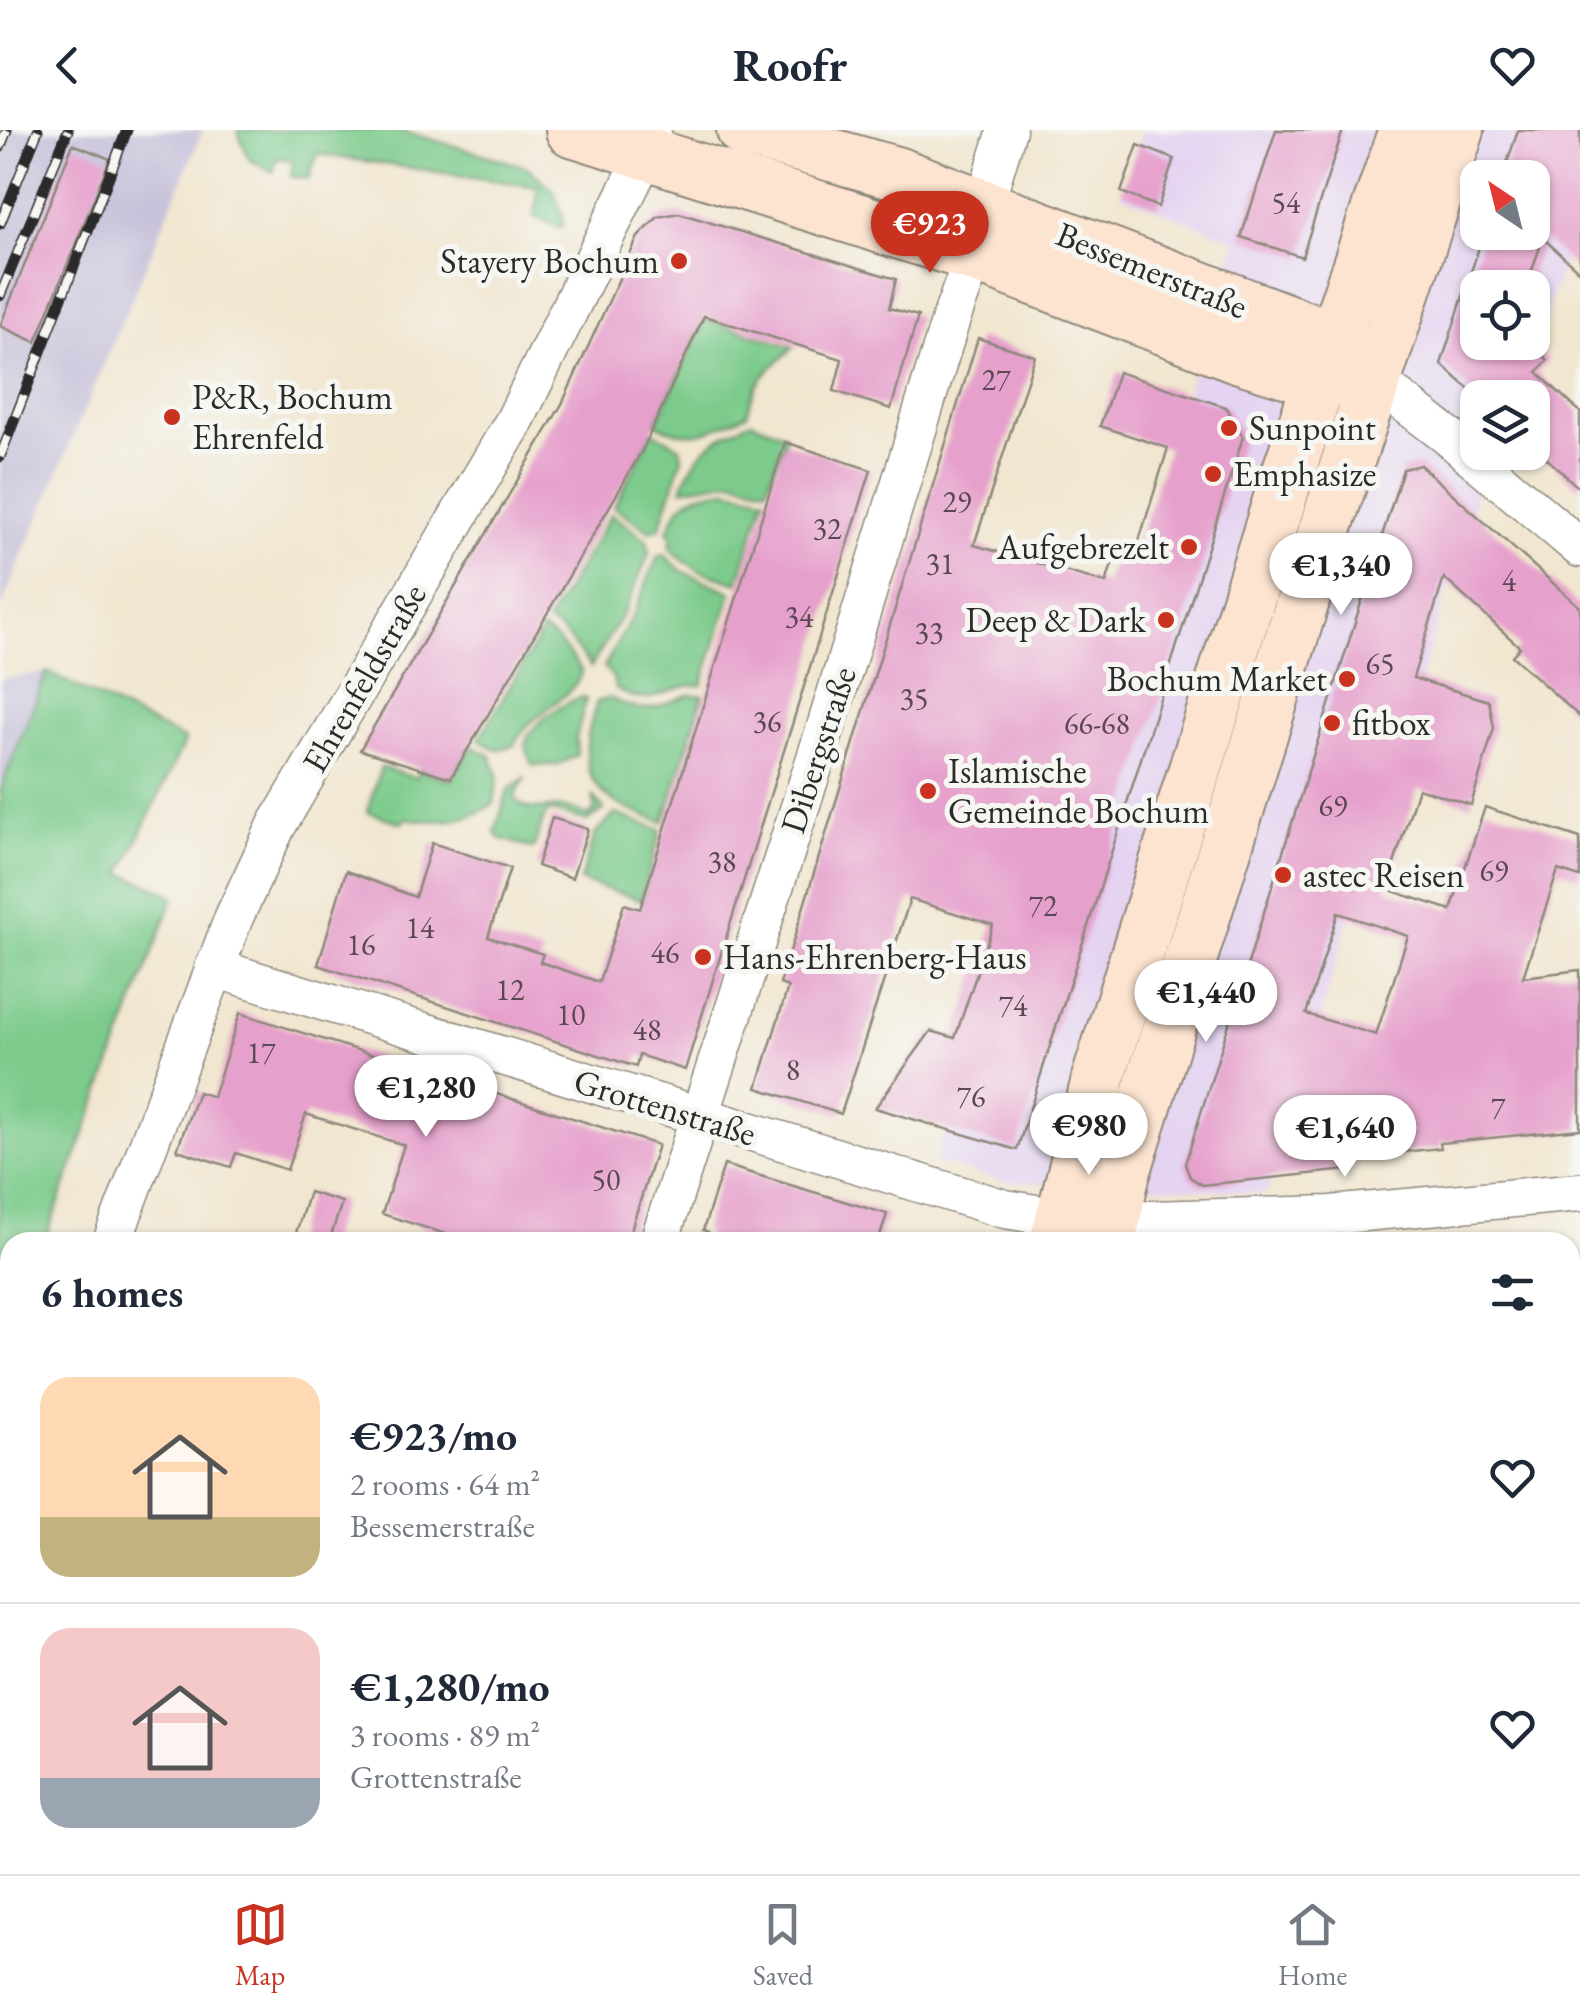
<!DOCTYPE html>
<meta charset="utf-8">
<style>
body{margin:0;font-family:"EB Garamond",serif;background:#f2f2f3;color:#1f2937;height:100vh;display:flex;flex-direction:column;font-size:38px;white-space:nowrap}
*{box-sizing:border-box;margin:0}
p{font-size:32px;color:#747a83}
.icon{flex:none;width:55px;height:55px;fill:none;stroke:currentColor;stroke-width:2;stroke-linecap:round;stroke-linejoin:round}
.map{position:relative;flex:1;overflow:hidden}
.side{position:absolute;left:0px;top:1102px;width:1580px;height:642px;display:flex;flex-direction:column;background:#fff;border-radius:30px 30px 0 0;box-shadow:0 2px 8px #0004}
.side>*{flex:none}
.needle{width:65px;rotate:325deg}
.controls{position:absolute;left:1460px;top:30px;display:grid;gap:20px}
.controls a{display:grid;place-items:center;width:90px;height:90px;border-radius:20px;background:#fff;box-shadow:0 2px 8px #0004;font-size:50px}
.price{position:absolute;translate:-50% -85px;padding:0 22px;border-radius:35px;background:#fff;color:#222;font-size:32px;line-height:65px;filter:drop-shadow(0 2px 5px #0008)}
.price::after{content:'';position:absolute;left:50%;top:60px;width:30px;height:22px;margin-left:-15px;background:inherit;clip-path:polygon(0 0,100% 0,50% 100%)}
.price.active{background:#c8321e;color:#fff}
ul{padding:0;list-style:none}
li{display:flex;align-items:center;gap:30px;height:250px;padding:0 40px}
li+li{border-top:2px solid #e0e1e3}
li span{display:grid;place-items:center;flex:none;width:280px;height:200px;border-radius:30px;color:#555}
li>.icon{margin-inline-start:auto}
span .icon{width:120px;height:120px;fill:#fffc;stroke-width:1}
li b{font-size:42px}
h2{display:flex;justify-content:space-between;align-items:center;height:120px;padding:0 40px;font-size:42px}
header{display:flex;justify-content:space-between;align-items:center;height:130px;padding:0 40px;background:#fff;font-size:45px;font-weight:700}
.tabs{display:flex;justify-content:space-around;align-items:center;height:140px;border-top:2px solid #e0e1e3;background:#fff;font-size:28px;color:#747a83}
.tabs a{display:grid;justify-items:center;gap:5px}
.tabs .active{color:#c8321e}
.map>svg:first-child{display:block}
</style>
<header><svg class="icon" aria-label="back" viewBox="0 0 24 24"><path d="M15 5l-7 7 7 7"/></svg>Roofr<svg class="icon" aria-label="heart" viewBox="0 0 24 24"><path d="M12 20l-8-8c-3-5 5-10 8-4 3-6 11-1 8 4z"/></svg></header>
<div class="map">
<svg width="1580" height="1744" viewBox="0 0 1580 1744">
<rect width="100%" height="100%" fill="#f6f6f2"/>
<filter id="ink" filterUnits="userSpaceOnUse"><feTurbulence type="fractalNoise" baseFrequency=".01" numOctaves="2"/><feDisplacementMap in="SourceGraphic" scale="20" xChannelSelector="R" yChannelSelector="G"/><feConvolveMatrix kernelMatrix="1 2 1 2 8 2 1 2 1" color-interpolation-filters="sRGB"/></filter>
<filter id="wash" filterUnits="userSpaceOnUse"><feTurbulence type="fractalNoise" baseFrequency=".0048" numOctaves="4" result="noise"/><feDisplacementMap in="SourceGraphic" scale="40" xChannelSelector="R" yChannelSelector="G"/><feGaussianBlur stdDeviation="2.25" result="paint"/><feColorMatrix in="noise" values="0 0 0 0 0 0 0 0 0 0 0 0 0 0 0 0 0 1.4 0 .05"/><feComposite in="paint" operator="in"/></filter>
<g filter="url(#wash)">
<rect width="100%" height="100%" fill="#f1e6cf"/>
<g fill="#e4d3f1" fill-rule="evenodd">
<path d="M1143,0H1580V78L1540,205L1483,267L1478,268L1477,273L1431,324L1477,361L1267,1064L1189,1058L1006,1052L935,1032L1236,110L1120,65ZM1478,48H1532V102H1478ZM1478,158H1532V212H1478Z"/>
<polygon points="1580,1311 1580,1744 1133,1744 1151,1735 1570,1735 1570,1312"/>
<polygon points="418,1735 855,1735 858,1744 430,1744"/>
</g>
<g fill="#c6c0d9">
<polygon points="0,0 203,0 0,480"/>
<polygon points="47,542 0,661 0,550"/>
</g>
<g fill="#7bcb8c" stroke="#537b5c" stroke-width="2.5">
<polygon points="237,0 399,0 527,37 553,60 563,86 562,98 534,87 539,57 317,24 309,49 291,46 293,31 277,28 273,42 249,29"/>
<path d="M705,189L793,217C768,242 755,247 747,284C708,300 697,313 656,294Z"/>
<path d="M751,291L786,305L767,358L733,350L682,359C697,318 713,310 751,291Z"/>
<polygon points="653,301 680,317 682,328 660,398 650,401 614,377"/>
<path d="M725,359L765,367L738,453L701,441L684,431L670,418L672,407L668,402C679,368 691,365 725,359Z"/>
<polygon points="611,384 646,409 650,421 626,478 591,537 563,502 547,492"/>
<path d="M663,424L683,442L732,462L702,555C664,553 654,584 615,558L613,547L604,537L633,485L658,426Z"/>
<path d="M543,500C560,511 572,526 582,542C571,571 530,581 513,616L496,620L479,609Z"/>
<polygon points="47,542 185,610 122,743 174,766 44,1112 10,1112 10,1735 418,1735 430,1744 0,1744 0,661"/>
<path d="M688,565H703L664,692C592,671 572,645 597,572L610,568C645,586 654,578 688,565Z"/>
<path d="M583,567L586,569L576,609L577,625L558,635H532C531,626 524,621 526,612C531,593 565,572 583,567Z"/>
<path d="M472,616L491,626L498,645L494,673C469,693 435,693 405,688L402,693L367,682L381,637L416,648L419,640L451,650Z"/>
<path d="M526,648L515,665L516,671C533,686 545,675 565,678C574,679 581,684 590,686L595,677L593,666L604,680L587,691L552,681L546,683L533,719L500,708L495,702L508,660Z"/>
<polygon points="615,684 661,700 641,770 580,751 595,704"/>
</g>
<g id="blocks">
<g fill="#e6a0cc" fill-rule="evenodd">
<polygon points="1276,0 1343,0 1302,127 1241,107"/>
<polygon points="1518,0 1580,0 1580,142 1543,108 1526,158 1478,158 1478,212 1528,212 1548,230 1537,242 1580,282 1580,359 1532,315 1532,268 1479,268 1441,234 1484,102 1532,102 1532,48 1502,48"/>
<polygon points="73,14 110,29 36,212 0,196"/>
<polygon points="1138,15 1174,29 1158,77 1121,62"/>
<polygon points="679,83 896,149 889,178 918,186 891,279 834,261 842,229 704,186 642,321 451,648 360,620 562,274 638,107 658,87"/>
<polygon points="978,208 1035,226 974,415 1106,453 1114,428 1132,433 1168,318 1100,296 1118,242 1226,277 1243,307 1017,1020 875,978 931,901 955,908 993,795 910,769 841,984 757,958 788,857 780,854"/>
<polygon points="785,312 871,340 685,940 639,925 636,937 318,835 346,741 415,767 432,713 510,738 488,807 543,824 540,832 599,852 624,774 640,779"/>
<path d="M1420,335L1580,477V587L1512,526L1520,517L1444,448L1413,548L1489,571L1494,598L1471,675L1418,658L1386,759L1451,780L1485,677L1580,708V747L1558,740L1523,847L1580,840V999L1440,1013L1441,1018L1346,1028L1348,1040L1202,1055L1190,1047L1185,1034L1403,339ZM1338,783L1408,806L1376,905L1306,884Z"/>
<polygon points="552,688 588,699 572,748 537,736"/>
<polygon points="240,883 658,1015 627,1112 471,1112 382,1084 404,1015 306,984 287,1040 236,1023 231,1037 177,1020 198,962 213,967"/>
<polygon points="724,1035 887,1084 878,1112 704,1112 708,1102 703,1100"/>
<polygon points="309,1062 342,1072 329,1112 293,1112"/>
</g>
</g>
</g>
<g filter="url(#ink)">
<use href="#blocks" fill-opacity="0" stroke="#8e887d" stroke-width="2.5"/>
<g fill="none" stroke-linecap="round" stroke-linejoin="round">
<defs>
<polyline id="lane" points="568,1735 568,1744"/>
<g id="street">
<polyline points="984,75 1007,0"/>
<polyline points="1376,251 1449,307 1580,418"/>
<polyline points="214,838 1005,1079 1061,1088"/>
<polyline points="1113,1091 1331,1085 1580,1062"/>
<polyline points="112,1112 234,787 277,695 514,292 646,23 652,3"/>
<polyline points="659,1112 826,597 951,189 974,126"/>
</g>
<g id="secondary">
<polyline points="572,0 974,126 1237,226 1318,251 1354,251"/>
<polyline points="743,0 899,44 1333,208 1356,231"/>
<polyline points="1056,1112 1099,946 1287,346 1405,0"/>
<polyline points="1109,1112 1123,1046 1162,920 1328,391 1458,0"/>
<polyline points="1002,1744 1002,1735"/>
<polyline points="1082,1744 1082,1735"/>
</g>
</defs>
<use href="#lane" stroke="#8e887d" stroke-width="21"/>
<use href="#street" stroke="#8e887d" stroke-width="41"/>
<use href="#secondary" stroke="#8e887d" stroke-width="56"/>
<use href="#lane" stroke="#fff" stroke-width="18"/>
<use href="#street" stroke="#fff" stroke-width="38"/>
<use href="#secondary" stroke="#fde4d0" stroke-width="52"/>
<g stroke="#2b2b2b" stroke-width="2.5">
<polyline points="1027,1744 1027,1735"/>
<polyline points="1048,1744 1048,1735"/>
</g>
<defs>
<g id="rail">
<polyline points="0,18 7,0"/>
<polyline points="0,94 38,0"/>
<polyline points="0,166 68,0"/>
<polyline points="0,327 127,0"/>
</g>
</defs>
<use href="#rail" stroke="#2b2b2b" stroke-width="11"/>
<use href="#rail" stroke="#f6f6f2" stroke-width="8" stroke-dasharray="22" stroke-linecap="butt"/>
</g>
</g>
<g fill="#c8321e" stroke="#f6f6f2" stroke-width="4">
<circle cx="679" cy="131" r="10"/>
<circle cx="172" cy="287" r="10"/>
<circle cx="1229" cy="298" r="10"/>
<circle cx="1213" cy="344" r="10"/>
<circle cx="1189" cy="417" r="10"/>
<circle cx="1166" cy="490" r="10"/>
<circle cx="1347" cy="549" r="10"/>
<circle cx="1332" cy="593" r="10"/>
<circle cx="928" cy="661" r="10"/>
<circle cx="1283" cy="745" r="10"/>
<circle cx="703" cy="827" r="10"/>
</g>
<g text-anchor="middle" stroke-width="10" stroke-linejoin="round" paint-order="stroke">
<g font-size="30" fill="#5a4853">
<text x="1286" y="83">54</text>
<text x="996" y="260">27</text>
<text x="957" y="382">29</text>
<text x="827" y="409">32</text>
<text x="940" y="444">31</text>
<text x="1509" y="461">4</text>
<text x="799" y="497">34</text>
<text x="929" y="513">33</text>
<text x="1380" y="544">65</text>
<text x="914" y="579">35</text>
<text x="767" y="602">36</text>
<text x="1097" y="604">66-68</text>
<text x="1333" y="686">69</text>
<text x="722" y="742">38</text>
<text x="1494" y="751">69</text>
<text x="1043" y="786">72</text>
<text x="420" y="808">14</text>
<text x="361" y="825">16</text>
<text x="665" y="833">46</text>
<text x="510" y="870">12</text>
<text x="1013" y="886">74</text>
<text x="571" y="895">10</text>
<text x="647" y="910">48</text>
<text x="261" y="933">17</text>
<text x="793" y="950">8</text>
<text x="971" y="977">76</text>
<text x="1498" y="988">7</text>
<text x="606" y="1060">50</text>
</g>
<g font-size="35" fill="#2b2b2b" stroke="#f6f6f2" text-anchor="start">
<text x="659" y="143" text-anchor="end">Stayery Bochum</text>
<text x="192" y="279">P&amp;R, Bochum<tspan x="192" dy="40">Ehrenfeld</tspan></text>
<text x="1249" y="310">Sunpoint</text>
<text x="1233" y="356">Emphasize</text>
<text x="1169" y="429" text-anchor="end">Aufgebrezelt</text>
<text x="1146" y="502" text-anchor="end">Deep &amp; Dark</text>
<text x="1327" y="561" text-anchor="end">Bochum Market</text>
<text x="1352" y="605">fitbox</text>
<text x="948" y="653">Islamische<tspan x="948" dy="40">Gemeinde Bochum</tspan></text>
<text x="1303" y="757">astec Reisen</text>
<text x="723" y="839">Hans-Ehrenberg-Haus</text>
</g>
<g font-size="35" fill="#2b2b2b" stroke="#f6f6f2">
<text transform="translate(1152 140) rotate(22)" y="12">Bessemerstraße</text>
<text transform="translate(364 548) rotate(-60)" y="12">Ehrenfeldstraße</text>
<text transform="translate(818 620) rotate(-72)" y="12">Dibergstraße</text>
<text transform="translate(665 977) rotate(17)" y="12">Grottenstraße</text>
</g>
</g>
</svg>
<div class="controls">
<a><svg class="needle" viewBox="-14 -14 28 28"><path d="M0-13l5 13h-10z" fill="#e53935"/><path d="M0 13l5-13h-10z" fill="#747a83"/></svg></a>
<a><svg class="icon" aria-label="locate" viewBox="0 0 24 24"><circle cx="12" cy="12" r="6"/><path d="M12 2v4M12 18v4M2 12h4M18 12h4"/></svg></a>
<a><svg class="icon" aria-label="layers" viewBox="0 0 24 24"><path d="M12 4l9 5-9 5-9-5zM3 14l9 5 9-5"/></svg></a>
</div>
<b class="price active" style="left:930px;top:146px">€923</b>
<b class="price" style="left:1341px;top:488px">€1,340</b>
<b class="price" style="left:1206px;top:915px">€1,440</b>
<b class="price" style="left:426px;top:1010px">€1,280</b>
<b class="price" style="left:1089px;top:1048px">€980</b>
<b class="price" style="left:1345px;top:1050px">€1,640</b>
<section class="side">
<h2>6 homes<svg class="icon" aria-label="filters" viewBox="0 0 24 24"><path d="M4 7h16M4 17h16"/><circle cx="9" cy="7" r="2"/><circle cx="15" cy="17" r="2"/></svg></h2>
<ul>
<li><span style="background:linear-gradient(#ffd9b3 70%,#c2b280 0)"><svg class="icon" aria-label="home" viewBox="0 0 24 24"><path d="M3 11l9-7 9 7M6 9v11h12V9"/></svg></span><div><b>€923/mo</b><p>2 rooms · 64 m²</p><p>Bessemerstraße</p></div><svg class="icon" aria-label="heart" viewBox="0 0 24 24"><path d="M12 20l-8-8c-3-5 5-10 8-4 3-6 11-1 8 4z"/></svg></li>
<li><span style="background:linear-gradient(#f6c9c9 75%,#9aa5b1 0)"><svg class="icon" aria-label="home" viewBox="0 0 24 24"><path d="M3 11l9-7 9 7M6 9v11h12V9"/></svg></span><div><b>€1,280/mo</b><p>3 rooms · 89 m²</p><p>Grottenstraße</p></div><svg class="icon" aria-label="heart" viewBox="0 0 24 24"><path d="M12 20l-8-8c-3-5 5-10 8-4 3-6 11-1 8 4z"/></svg></li>
</ul>
</section>
</div>
<nav class="tabs">
<a class="active"><svg class="icon" aria-label="map" viewBox="0 0 24 24"><path d="M3 6l6-2 6 2 6-2v14l-6 2-6-2-6 2zM9 4v14M15 6v14"/></svg>Map</a>
<a><svg class="icon" aria-label="saved" viewBox="0 0 24 24"><path d="M7 4h10v16l-5-4-5 4z"/></svg>Saved</a>
<a><svg class="icon" aria-label="home" viewBox="0 0 24 24"><path d="M3 11l9-7 9 7M6 9v11h12V9"/></svg>Home</a>
</nav>
